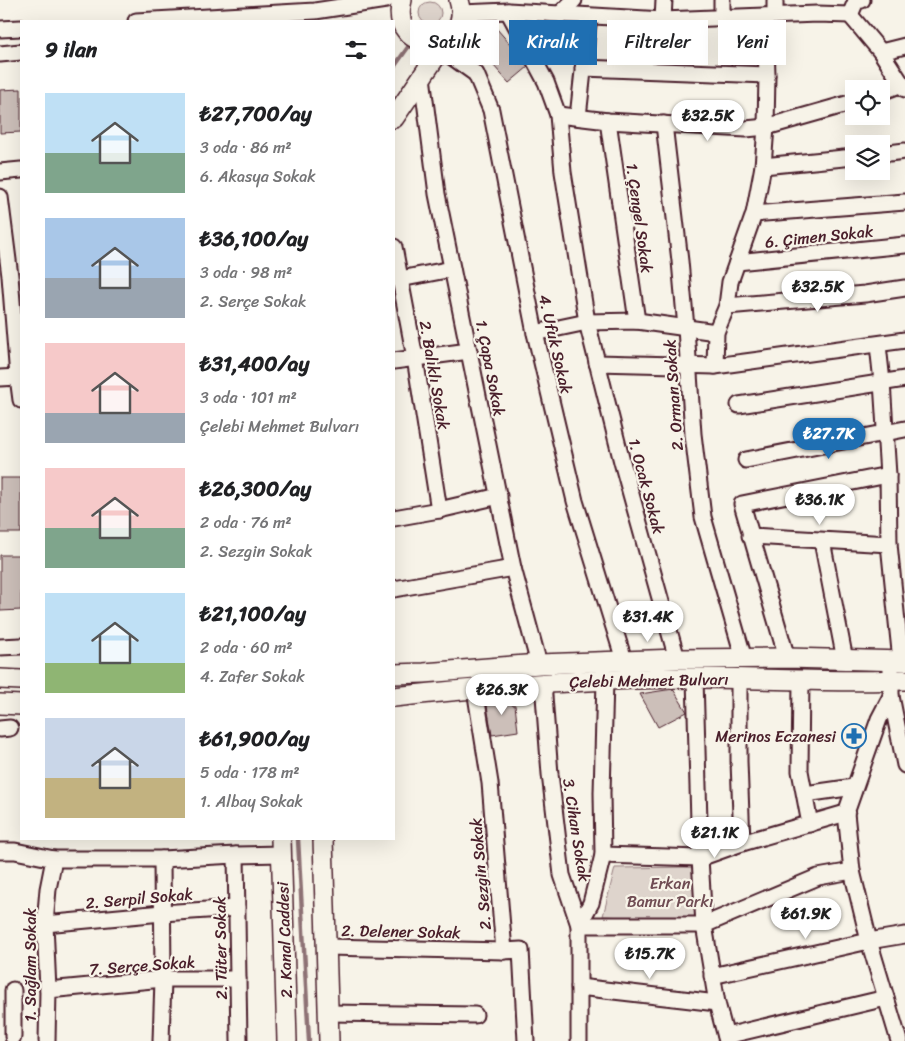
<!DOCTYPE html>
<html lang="tr">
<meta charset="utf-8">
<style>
body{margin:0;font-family:Sriracha,sans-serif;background:#f6f6f6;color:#202124;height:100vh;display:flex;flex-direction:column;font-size:19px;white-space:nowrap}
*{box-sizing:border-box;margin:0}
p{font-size:16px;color:#757577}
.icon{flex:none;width:28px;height:28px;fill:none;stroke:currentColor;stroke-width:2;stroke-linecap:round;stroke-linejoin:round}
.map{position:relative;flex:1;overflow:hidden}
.drawer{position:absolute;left:20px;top:20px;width:375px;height:820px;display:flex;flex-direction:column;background:#fff;border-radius:0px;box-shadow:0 5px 20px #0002}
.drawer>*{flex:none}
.hud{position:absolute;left:410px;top:20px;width:420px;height:45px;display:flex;gap:10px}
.fabs{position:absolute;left:845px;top:80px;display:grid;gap:10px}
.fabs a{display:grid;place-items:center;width:45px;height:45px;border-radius:0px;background:#fff;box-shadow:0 5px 20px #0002;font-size:25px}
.price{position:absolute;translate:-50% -42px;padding:0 11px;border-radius:18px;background:#fff;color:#222;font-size:16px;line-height:32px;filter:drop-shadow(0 1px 2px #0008)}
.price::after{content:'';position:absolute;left:50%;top:30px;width:15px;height:11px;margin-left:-8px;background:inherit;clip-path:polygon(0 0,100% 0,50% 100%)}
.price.active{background:#1f6fb2;color:#fff}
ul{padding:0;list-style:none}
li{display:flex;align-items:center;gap:15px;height:125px;padding:0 25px}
li span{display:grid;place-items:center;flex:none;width:140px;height:100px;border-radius:0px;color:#555}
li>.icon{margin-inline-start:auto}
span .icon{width:60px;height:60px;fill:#fffc;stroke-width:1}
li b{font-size:21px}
h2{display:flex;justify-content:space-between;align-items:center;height:60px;padding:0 25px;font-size:21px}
.chip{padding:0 18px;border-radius:0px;background:#fff;box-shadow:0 5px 20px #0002;font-size:18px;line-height:45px}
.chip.active{background:#1f6fb2;color:#fff}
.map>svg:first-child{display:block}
</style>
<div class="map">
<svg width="905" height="1041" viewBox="0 0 905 1041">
<rect width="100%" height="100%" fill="#f7f3e8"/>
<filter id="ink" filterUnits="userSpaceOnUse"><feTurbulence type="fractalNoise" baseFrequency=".02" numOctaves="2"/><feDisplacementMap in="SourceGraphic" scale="10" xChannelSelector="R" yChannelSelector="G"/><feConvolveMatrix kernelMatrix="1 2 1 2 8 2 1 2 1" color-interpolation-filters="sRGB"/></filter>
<g filter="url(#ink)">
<g fill="#ded4cc" stroke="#947a7c">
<circle cx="430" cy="13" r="11"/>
<polygon points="695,867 698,920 603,916 615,868"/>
</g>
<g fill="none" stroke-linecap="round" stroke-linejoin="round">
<g stroke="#8e7275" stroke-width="4.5">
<polyline points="394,67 411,43"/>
<polyline points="298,839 309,1041"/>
</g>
</g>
<g fill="#ccbfb9" stroke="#4a1f2b">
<polygon points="487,21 490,21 523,59 528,67 509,83 469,38"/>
<polygon points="21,89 21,132 0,133 0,90"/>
<rect x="0" y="478" width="21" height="55"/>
<polygon points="0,555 21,555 21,610 0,611"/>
<polygon points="673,689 687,712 658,727 640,694"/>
<polygon points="510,697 512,705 515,705 518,731 492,735 486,700"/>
</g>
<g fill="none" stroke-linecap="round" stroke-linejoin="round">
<defs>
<g id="minor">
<polyline points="508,11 546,82 558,115 563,172 587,322 622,462 677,659"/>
<polyline points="462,13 508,11 663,20 817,14 850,15 856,1 862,0"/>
<polyline points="560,14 574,0"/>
<polyline points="850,15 881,52 905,89"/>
<polyline points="775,16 775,0"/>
<polyline points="722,18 722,0"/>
<polyline points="663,20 664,0"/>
<polyline points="136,21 315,11 386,0"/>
<polyline points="0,29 21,28"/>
<polyline points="441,49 476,74 491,110 535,333 575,501 624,660"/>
<polyline points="881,52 905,46"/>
<polyline points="0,54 21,52"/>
<polyline points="583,68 767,75"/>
<polyline points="422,77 437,194 513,568 539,664"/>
<polyline points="881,92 902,84"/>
<polyline points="558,115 608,121 746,129 766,127 854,102"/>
<polyline points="578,117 589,16"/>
<polyline points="608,121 637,321"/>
<polyline points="664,124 680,261 686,328 693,434 703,517 744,659"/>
<polyline points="881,154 905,151"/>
<polyline points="763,166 854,157"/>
<polyline points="0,172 21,170"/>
<polyline points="0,197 10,276 18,377 21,400"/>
<polyline points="754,214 905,202"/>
<polyline points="394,247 415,358 439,510"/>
<polyline points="737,262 905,245"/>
<polyline points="400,279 452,269"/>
<polyline points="727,306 865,294 905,288"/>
<polyline points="535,333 587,322 637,321 716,332"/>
<polyline points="878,345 882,382 888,475 889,544 901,661"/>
<polyline points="394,361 469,351"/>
<polyline points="597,363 715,366 905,340"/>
<polyline points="715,366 716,332 727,306 730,282 754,214 763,166 766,127 767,75 765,16"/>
<polyline points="0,378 18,377"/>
<polyline points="739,405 905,379"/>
<polyline points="746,460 905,429"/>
<polyline points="394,518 439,510 499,496"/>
<polyline points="750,536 889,544"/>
<polyline points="822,541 845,660"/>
<polyline points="394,589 513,568"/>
<polyline points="0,647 21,646"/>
<polyline points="787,658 742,504 888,475"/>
<polyline points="891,670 891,696 879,719 846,813 852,871 869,941 899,1041"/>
<polyline points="695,678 700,858 704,925 717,1003 727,1041"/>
<polyline points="739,678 739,761 742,843"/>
<polyline points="605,680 602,793 603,855 591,903 579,925 704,925 818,877 852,871"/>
<polyline points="801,680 800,771 810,824"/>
<polyline points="543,683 550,774 562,875 579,925 579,1041"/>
<polyline points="475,689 490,783 504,951 521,950 526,1041"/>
<polyline points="891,696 905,765"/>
<polyline points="0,729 10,728"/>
<polyline points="805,794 854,787"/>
<polyline points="0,851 15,851 54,859 162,859 236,855 281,854"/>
<polyline points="236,855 239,1041"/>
<polyline points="603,855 700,858 742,843 846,813"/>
<polyline points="45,924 162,913 237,908"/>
<polyline points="327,947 504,951"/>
<polyline points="712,976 869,941 905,935"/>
<polyline points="579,987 717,1003"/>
<polyline points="48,990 163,979 238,979"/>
<polyline points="329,1013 475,1015"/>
<polyline points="726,1036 886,998"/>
<polyline points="13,1037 13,990"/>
<polyline points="47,1041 48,990 45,924 48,889 54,859"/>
<polyline points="161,1041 163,979 162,859"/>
</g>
<g id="major">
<path d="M402,0C387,57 476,54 459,0"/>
<polyline points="394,118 441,49 450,35"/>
<polyline points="394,674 424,673 539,664 677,659 787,658 905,661"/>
<polyline points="0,679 21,680"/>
<path d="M394,697C494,686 595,678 696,678C766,678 836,683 905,680"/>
<polyline points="0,704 21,705"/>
<polyline points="281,839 287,1041"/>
<polyline points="323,839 329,1041"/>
</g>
</defs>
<use href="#minor" stroke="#4a1f2b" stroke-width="19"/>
<use href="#major" stroke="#4a1f2b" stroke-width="22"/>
<use href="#minor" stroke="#f7f3e8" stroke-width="15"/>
<use href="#major" stroke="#f7f3e8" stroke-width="19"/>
</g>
</g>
<defs>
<symbol id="pharmacy-ring" viewBox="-11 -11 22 22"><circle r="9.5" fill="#f7f3e8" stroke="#1f6fb2" stroke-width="1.5"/><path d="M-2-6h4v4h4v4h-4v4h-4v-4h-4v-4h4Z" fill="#1f6fb2"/></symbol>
</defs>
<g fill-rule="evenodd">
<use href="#pharmacy-ring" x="840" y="722" width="28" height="28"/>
</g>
<g text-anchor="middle" stroke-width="4.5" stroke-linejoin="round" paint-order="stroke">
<g font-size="16" fill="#4a1f2b" stroke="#f7f3e8">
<text transform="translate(640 218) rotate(82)" y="6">1. Çengel Sokak</text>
<text transform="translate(819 236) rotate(-6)" y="6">6. Çimen Sokak</text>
<text transform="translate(556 344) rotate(77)" y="6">4. Ufuk Sokak</text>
<text transform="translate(491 368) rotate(79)" y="6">1. Çapa Sokak</text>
<text transform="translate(435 375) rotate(80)" y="6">2. Balıklı Sokak</text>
<text transform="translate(673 395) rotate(-94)" y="6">2. Orman Sokak</text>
<text transform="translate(647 486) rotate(75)" y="6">1. Ocak Sokak</text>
<text transform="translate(649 680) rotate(-1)" y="6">Çelebi Mehmet Bulvarı</text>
<text transform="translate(577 830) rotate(81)" y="6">3. Cihan Sokak</text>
<text transform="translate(480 874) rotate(-95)" y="6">2. Sezgin Sokak</text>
<text transform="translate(139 898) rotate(-5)" y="6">2. Serpil Sokak</text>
<text transform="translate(401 931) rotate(1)" y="6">2. Delener Sokak</text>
<text transform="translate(284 940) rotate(-92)" y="6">2. Kanal Caddesi</text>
<text transform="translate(220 948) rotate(-91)" y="6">2. Tüter Sokak</text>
<text transform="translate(30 965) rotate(-90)" y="6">1. Sağlam Sokak</text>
<text transform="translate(142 965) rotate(-4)" y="6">7. Serçe Sokak</text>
</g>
<g font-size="16" fill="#4a1f2b" stroke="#f7f3e8" text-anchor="end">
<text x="836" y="742">Merinos Eczanesi</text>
</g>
<g font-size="16" fill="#6f4c53" stroke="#f7f3e8">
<text x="670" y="889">Erkan<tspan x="670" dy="18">Bamur Parkı</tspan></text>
</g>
</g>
</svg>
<div class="fabs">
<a><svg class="icon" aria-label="locate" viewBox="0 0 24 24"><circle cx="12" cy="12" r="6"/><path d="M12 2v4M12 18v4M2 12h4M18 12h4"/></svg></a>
<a><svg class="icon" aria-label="layers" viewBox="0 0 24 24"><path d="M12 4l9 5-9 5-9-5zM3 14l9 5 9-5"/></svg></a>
</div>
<b class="price" style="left:708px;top:142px">₺32.5K</b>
<b class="price" style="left:818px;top:313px">₺32.5K</b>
<b class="price active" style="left:829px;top:460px">₺27.7K</b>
<b class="price" style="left:820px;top:526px">₺36.1K</b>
<b class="price" style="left:648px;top:643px">₺31.4K</b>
<b class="price" style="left:502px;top:716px">₺26.3K</b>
<b class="price" style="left:715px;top:859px">₺21.1K</b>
<b class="price" style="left:806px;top:940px">₺61.9K</b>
<b class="price" style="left:650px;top:980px">₺15.7K</b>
<div class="hud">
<a class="chip">Satılık</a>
<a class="chip active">Kiralık</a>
<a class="chip">Filtreler</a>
<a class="chip">Yeni</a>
</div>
<section class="drawer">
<h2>9 ilan<svg class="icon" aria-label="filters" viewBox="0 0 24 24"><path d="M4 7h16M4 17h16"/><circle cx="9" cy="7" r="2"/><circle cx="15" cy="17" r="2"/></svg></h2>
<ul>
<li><span style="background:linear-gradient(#bfe0f5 60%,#7fa58c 0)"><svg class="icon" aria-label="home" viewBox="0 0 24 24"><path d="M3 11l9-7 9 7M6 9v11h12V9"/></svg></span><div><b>₺27,700/ay</b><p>3 oda · 86 m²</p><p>6. Akasya Sokak</p></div></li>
<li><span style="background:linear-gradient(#a9c7e8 60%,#9aa5b1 0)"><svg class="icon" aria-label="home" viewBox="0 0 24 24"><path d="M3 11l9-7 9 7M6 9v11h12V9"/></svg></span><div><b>₺36,100/ay</b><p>3 oda · 98 m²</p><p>2. Serçe Sokak</p></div></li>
<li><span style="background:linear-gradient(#f6c9c9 70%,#9aa5b1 0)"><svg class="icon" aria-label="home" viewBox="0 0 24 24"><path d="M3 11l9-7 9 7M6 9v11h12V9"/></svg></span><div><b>₺31,400/ay</b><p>3 oda · 101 m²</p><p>Çelebi Mehmet Bulvarı</p></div></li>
<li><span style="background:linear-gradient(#f6c9c9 60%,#7fa58c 0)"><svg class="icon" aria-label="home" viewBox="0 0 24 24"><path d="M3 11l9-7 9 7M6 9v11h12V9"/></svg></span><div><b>₺26,300/ay</b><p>2 oda · 76 m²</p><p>2. Sezgin Sokak</p></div></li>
<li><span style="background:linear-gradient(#bfe0f5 70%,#8fb573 0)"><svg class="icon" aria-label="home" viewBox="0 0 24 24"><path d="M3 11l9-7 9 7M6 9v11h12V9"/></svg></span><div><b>₺21,100/ay</b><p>2 oda · 60 m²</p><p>4. Zafer Sokak</p></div></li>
<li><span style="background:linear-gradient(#c9d6e8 60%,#c2b280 0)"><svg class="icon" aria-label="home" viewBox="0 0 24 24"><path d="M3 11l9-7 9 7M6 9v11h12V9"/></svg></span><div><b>₺61,900/ay</b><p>5 oda · 178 m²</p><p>1. Albay Sokak</p></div></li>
</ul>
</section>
</div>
